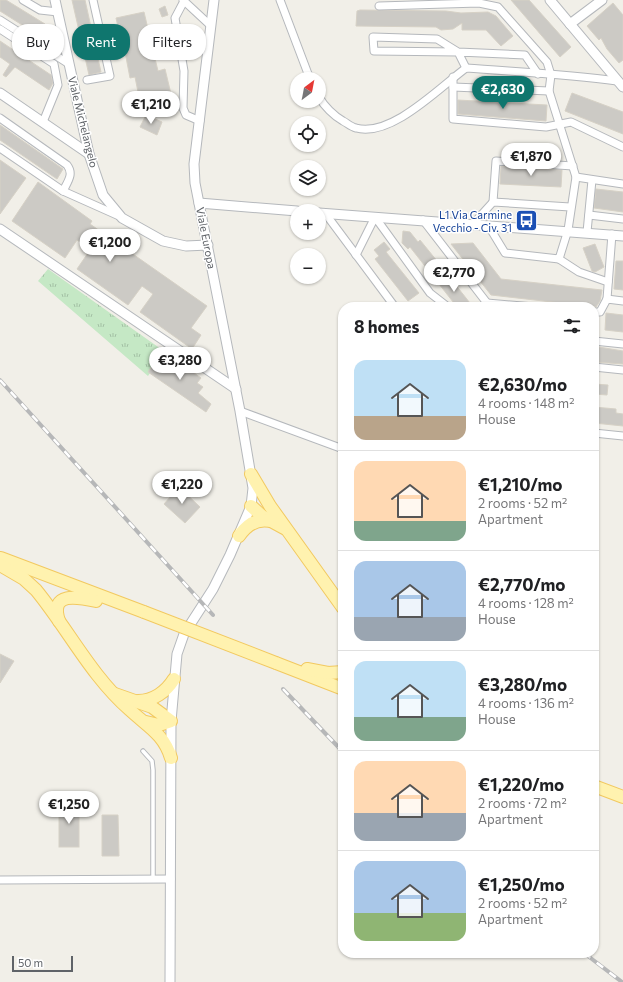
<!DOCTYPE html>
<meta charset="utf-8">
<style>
body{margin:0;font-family:Commissioner,sans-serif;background:#f2f2f2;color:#202124;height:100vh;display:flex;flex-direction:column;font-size:15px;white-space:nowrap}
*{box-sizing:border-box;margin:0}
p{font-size:13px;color:#757577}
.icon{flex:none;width:22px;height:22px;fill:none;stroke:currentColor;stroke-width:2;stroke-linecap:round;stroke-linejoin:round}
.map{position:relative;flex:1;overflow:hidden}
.drawer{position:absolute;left:338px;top:302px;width:261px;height:656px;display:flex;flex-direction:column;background:#fff;border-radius:16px;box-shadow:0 1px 3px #0004}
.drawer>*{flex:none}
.banner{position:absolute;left:12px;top:24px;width:266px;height:36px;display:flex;gap:8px}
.needle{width:26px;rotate:32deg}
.tools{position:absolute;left:290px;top:72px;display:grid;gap:8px}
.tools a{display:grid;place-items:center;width:36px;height:36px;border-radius:50%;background:#fff;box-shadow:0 1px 3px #0004;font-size:20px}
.scale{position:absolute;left:12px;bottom:10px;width:61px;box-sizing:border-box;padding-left:4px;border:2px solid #5f6368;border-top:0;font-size:11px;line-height:14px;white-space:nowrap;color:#5f6368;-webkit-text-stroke:3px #fff;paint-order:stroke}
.price{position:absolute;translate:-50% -34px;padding:0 9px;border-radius:14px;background:#fff;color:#222;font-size:13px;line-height:26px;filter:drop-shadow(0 1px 2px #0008)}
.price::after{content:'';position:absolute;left:50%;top:24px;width:12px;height:9px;margin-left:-6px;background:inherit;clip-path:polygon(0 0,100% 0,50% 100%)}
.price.active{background:#0f766e;color:#fff}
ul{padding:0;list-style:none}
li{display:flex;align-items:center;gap:12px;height:100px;padding:0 16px}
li+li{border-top:1px solid #e0e0e0}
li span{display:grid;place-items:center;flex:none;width:112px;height:80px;border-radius:12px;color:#555}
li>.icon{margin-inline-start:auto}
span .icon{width:48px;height:48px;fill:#fffc;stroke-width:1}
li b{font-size:17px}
h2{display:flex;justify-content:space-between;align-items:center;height:48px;padding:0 16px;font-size:17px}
.pill{padding:0 14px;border-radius:16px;background:#fff;box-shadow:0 1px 3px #0004;font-size:14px;line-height:36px}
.pill.active{background:#0f766e;color:#fff}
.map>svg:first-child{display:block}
</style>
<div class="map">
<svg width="623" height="982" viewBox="0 0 623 982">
<defs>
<pattern id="grass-tufts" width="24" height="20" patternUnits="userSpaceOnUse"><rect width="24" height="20" fill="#c5e8c5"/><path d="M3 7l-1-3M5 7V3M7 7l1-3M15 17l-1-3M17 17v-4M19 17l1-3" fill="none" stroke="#a3c0a4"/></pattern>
</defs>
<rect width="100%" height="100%" fill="#f1efe8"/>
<polygon fill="url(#grass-tufts)" points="48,269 168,354 159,366 154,363 148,372 150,373 148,376 38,281"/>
<g fill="#cccac5" stroke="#d6d1c6">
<polygon points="0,0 6,0 45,24 38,35 0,11"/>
<polygon points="72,0 85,0 101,72 89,75"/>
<polygon points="511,0 529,0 571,47 560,57"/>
<polygon points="613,3 623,15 623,60 619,63 607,49 601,38 599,40 587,26"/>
<polygon points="165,6 168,15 162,17 159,9"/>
<polygon points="360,10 446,11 461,13 488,12 496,16 513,36 501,46 486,30 462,30 462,23 453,29 441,30 436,27 356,26 357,11"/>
<polygon points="144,12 158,71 165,69 171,94 148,99 144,97 141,91 138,92 135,77 130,78 121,31 119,31 116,18"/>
<polygon points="0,41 51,75 53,83 49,90 15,67 6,77 3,75 10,64 0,57"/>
<polygon points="572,93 623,112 623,134 565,111"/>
<polygon points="458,100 547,105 546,121 458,114"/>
<polygon points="146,115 162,122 157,135 140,127"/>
<polygon points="0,125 63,169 57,179 0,140"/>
<polygon points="0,160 26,178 0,214"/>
<polygon points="501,166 562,170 561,187 500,184"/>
<polygon points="38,182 92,221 90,224 207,306 191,328 201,335 192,349 140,312 153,294 142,286 128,305 77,269 90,250 88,247 77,240 65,258 12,221"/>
<polygon points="596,189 623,192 623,212 594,208"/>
<polygon points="403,231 410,232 418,242 420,240 446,272 436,280 410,247 408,249 402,243"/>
<polygon points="384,242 390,249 386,252 419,293 408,301 375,259 379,256 374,250"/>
<polygon points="473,243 501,279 602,290 600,301 596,307 491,295 451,244"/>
<polygon points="595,244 604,267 595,272 592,271 583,248"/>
<polygon points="616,261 623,261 623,290 614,289"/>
<polygon points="447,274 466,298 473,307 457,307 439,284"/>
<polygon points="606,313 623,315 623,332 605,330"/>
<polygon points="599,347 623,351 623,364 594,362 594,348"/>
<polygon points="168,354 201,378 197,383 203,387 198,393 211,404 206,412 148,372 154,363 159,366"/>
<polygon points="594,384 608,385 607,395 594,394"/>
<polygon points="594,407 616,409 616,413 623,414 623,426 594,423"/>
<polygon points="179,487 200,507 185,523 164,504"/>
<polygon points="0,654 14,661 0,683"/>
<rect x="59" y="803" width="20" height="44"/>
<polygon points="102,815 118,815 119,856 102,856"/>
</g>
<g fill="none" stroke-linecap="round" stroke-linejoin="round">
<defs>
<polyline id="service" points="143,751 152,761 153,770 153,879"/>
<g id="minor">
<polyline points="23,0 40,10 58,12"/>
<polyline points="183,0 211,26"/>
<polyline points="280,0 310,79"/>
<polyline points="184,1 175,18 184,71 183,108 186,115 200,121"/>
<polyline points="379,6 479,3 498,7 547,62 551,75 549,91 576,177 568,230 559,259 505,253 488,225"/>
<polyline points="0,20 69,64"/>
<polyline points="0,29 54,64 58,85 43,122"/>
<polyline points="466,68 458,52 374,51 373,37 437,39 458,52 525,55 538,74"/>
<polyline points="453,77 453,119 546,127 571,122 623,147"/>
<polyline points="87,80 110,76 93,0"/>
<polyline points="453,87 549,91"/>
<path d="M319,97C324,106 334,116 343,121C347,123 351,127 356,128C391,138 440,87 466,68C517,72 567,74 617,81"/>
<path d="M0,118L67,165C74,174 68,181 63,191"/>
<polyline points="0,148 63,191 119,216"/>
<polyline points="576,177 623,184"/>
<polyline points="493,202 496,161 573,166"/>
<polyline points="325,213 395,307"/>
<polyline points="589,215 623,219"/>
<polyline points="423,220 487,303"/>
<polyline points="473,224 493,202 570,207"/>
<polyline points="587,232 592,180"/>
<polyline points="356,255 375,217 430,293 448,307"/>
<polyline points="559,259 579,272 608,282"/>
<polyline points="607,299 612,234"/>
<polyline points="487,303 534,307"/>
<polyline points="594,312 600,312 607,299 623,301"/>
<polyline points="594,341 623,344"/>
<polyline points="594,367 623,370"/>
<polyline points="240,411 343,449"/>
<polyline points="594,433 623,436"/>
<polyline points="0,880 171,879"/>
</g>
<g id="tertiary">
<polyline points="55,0 89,154 103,195 122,218 163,241 186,246 208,245"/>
<polyline points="550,0 623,87"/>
<polyline points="570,24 602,0"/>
<polyline points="0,93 89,154"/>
<polyline points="199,203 297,211"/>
<polyline points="319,213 623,236"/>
<polyline points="0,229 236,389"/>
<polyline points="170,982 171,721 177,654 184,634 213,589 230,555 251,506 253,488 240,411 195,183 194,164 214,0"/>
</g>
<g id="primary">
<polyline points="251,474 270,506 343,608"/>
<polyline points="251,506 262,516 284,528"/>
<path d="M239,536C246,526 256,518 270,521"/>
<polyline points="1,558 144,612"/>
<path d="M0,565L24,579L36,590C68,629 91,676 130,710C147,726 164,734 171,758"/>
<path d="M59,621C49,591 78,597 96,601"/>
<polyline points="276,663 343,689"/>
<polyline points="307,669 328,673 343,672"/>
<polyline points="115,694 152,707 171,721 159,725 146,722"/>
<path d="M138,701C153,701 166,692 174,679"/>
<polyline points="594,786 623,797"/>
</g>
</defs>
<use href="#service" stroke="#b5b8bc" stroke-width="5.5"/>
<use href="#minor" stroke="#b5b8bc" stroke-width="9"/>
<use href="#tertiary" stroke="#b5b8bc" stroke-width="11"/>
<use href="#primary" stroke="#f2c960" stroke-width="14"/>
<use href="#service" stroke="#fff" stroke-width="3.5"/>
<use href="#minor" stroke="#fff" stroke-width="7"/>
<use href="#tertiary" stroke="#fff" stroke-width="9"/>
<use href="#primary" stroke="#fff2af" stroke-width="12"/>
<defs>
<g id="rail">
<polyline points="0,380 213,615"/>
<polyline points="283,689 343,752"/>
<polyline points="584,953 622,982"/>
</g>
</defs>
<use href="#rail" stroke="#b6b7b8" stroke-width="4"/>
<use href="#rail" stroke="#fff" stroke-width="2.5" stroke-dasharray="8" stroke-linecap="butt"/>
<defs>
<polyline id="primary-bridge" points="144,612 276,663"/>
</defs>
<use href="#primary-bridge" stroke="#f2c960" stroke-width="14" stroke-linecap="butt"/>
<use href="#primary-bridge" stroke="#fff2af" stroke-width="12"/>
</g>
<defs>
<symbol id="bus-square" viewBox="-11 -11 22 22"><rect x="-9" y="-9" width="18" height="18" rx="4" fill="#1a4fb4" stroke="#fff"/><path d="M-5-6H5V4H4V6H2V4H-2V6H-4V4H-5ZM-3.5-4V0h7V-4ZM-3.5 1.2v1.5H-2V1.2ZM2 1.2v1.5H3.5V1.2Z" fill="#fff"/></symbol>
</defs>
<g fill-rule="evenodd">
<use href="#bus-square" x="514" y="208" width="25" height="25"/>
</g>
<g text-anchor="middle" stroke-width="3" stroke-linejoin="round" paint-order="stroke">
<g font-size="11" fill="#5f6368" stroke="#fff">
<text transform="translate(83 122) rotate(76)" y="4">Viale Michelangelo</text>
<text transform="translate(206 238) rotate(79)" y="4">Viale Europa</text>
</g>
<g font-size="11" fill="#164399" stroke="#fff" text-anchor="end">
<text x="512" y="219">L1 Via Carmine<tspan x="512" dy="13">Vecchio - Civ. 31</tspan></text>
</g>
</g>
</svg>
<div class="tools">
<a><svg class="needle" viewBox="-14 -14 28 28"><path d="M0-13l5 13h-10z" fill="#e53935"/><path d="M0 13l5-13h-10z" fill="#757577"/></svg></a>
<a><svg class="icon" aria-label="locate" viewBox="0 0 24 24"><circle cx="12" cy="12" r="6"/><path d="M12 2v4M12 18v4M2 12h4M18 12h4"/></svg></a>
<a><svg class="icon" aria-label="layers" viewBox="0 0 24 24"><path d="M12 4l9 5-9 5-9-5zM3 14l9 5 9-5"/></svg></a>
<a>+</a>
<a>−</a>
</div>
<div class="scale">50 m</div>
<b class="price active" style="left:503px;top:110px">€2,630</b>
<b class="price" style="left:151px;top:125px">€1,210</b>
<b class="price" style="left:531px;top:177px">€1,870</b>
<b class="price" style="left:110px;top:263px">€1,200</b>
<b class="price" style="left:454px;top:293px">€2,770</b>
<b class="price" style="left:180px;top:381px">€3,280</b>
<b class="price" style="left:182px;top:505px">€1,220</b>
<b class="price" style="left:69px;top:825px">€1,250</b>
<div class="banner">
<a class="pill">Buy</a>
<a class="pill active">Rent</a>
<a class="pill">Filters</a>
</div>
<section class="drawer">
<h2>8 homes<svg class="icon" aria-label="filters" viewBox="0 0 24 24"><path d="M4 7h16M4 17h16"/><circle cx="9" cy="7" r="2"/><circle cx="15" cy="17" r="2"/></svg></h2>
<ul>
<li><span style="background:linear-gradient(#bfe0f5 70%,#b9a48a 0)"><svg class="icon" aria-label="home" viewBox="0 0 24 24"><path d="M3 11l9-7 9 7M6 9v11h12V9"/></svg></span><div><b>€2,630/mo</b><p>4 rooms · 148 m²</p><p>House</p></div></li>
<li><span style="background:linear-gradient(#ffd9b3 75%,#7fa58c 0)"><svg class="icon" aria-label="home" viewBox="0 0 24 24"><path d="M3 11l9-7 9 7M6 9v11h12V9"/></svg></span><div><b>€1,210/mo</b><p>2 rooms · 52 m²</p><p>Apartment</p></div></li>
<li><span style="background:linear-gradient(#a9c7e8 70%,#9aa5b1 0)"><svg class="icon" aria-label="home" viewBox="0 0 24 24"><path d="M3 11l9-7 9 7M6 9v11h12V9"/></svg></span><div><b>€2,770/mo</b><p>4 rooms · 128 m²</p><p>House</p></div></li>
<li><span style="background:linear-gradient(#bfe0f5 70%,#7fa58c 0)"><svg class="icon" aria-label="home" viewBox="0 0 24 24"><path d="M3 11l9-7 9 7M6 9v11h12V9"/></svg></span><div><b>€3,280/mo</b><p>4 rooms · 136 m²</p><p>House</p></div></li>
<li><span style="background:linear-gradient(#ffd9b3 65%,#9aa5b1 0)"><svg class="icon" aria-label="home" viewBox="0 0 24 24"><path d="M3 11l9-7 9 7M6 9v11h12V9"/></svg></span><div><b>€1,220/mo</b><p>2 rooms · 72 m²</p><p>Apartment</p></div></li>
<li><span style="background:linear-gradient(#a9c7e8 65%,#8fb573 0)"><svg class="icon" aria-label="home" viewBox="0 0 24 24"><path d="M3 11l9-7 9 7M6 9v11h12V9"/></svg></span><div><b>€1,250/mo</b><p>2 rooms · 52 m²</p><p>Apartment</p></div></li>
</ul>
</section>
</div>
